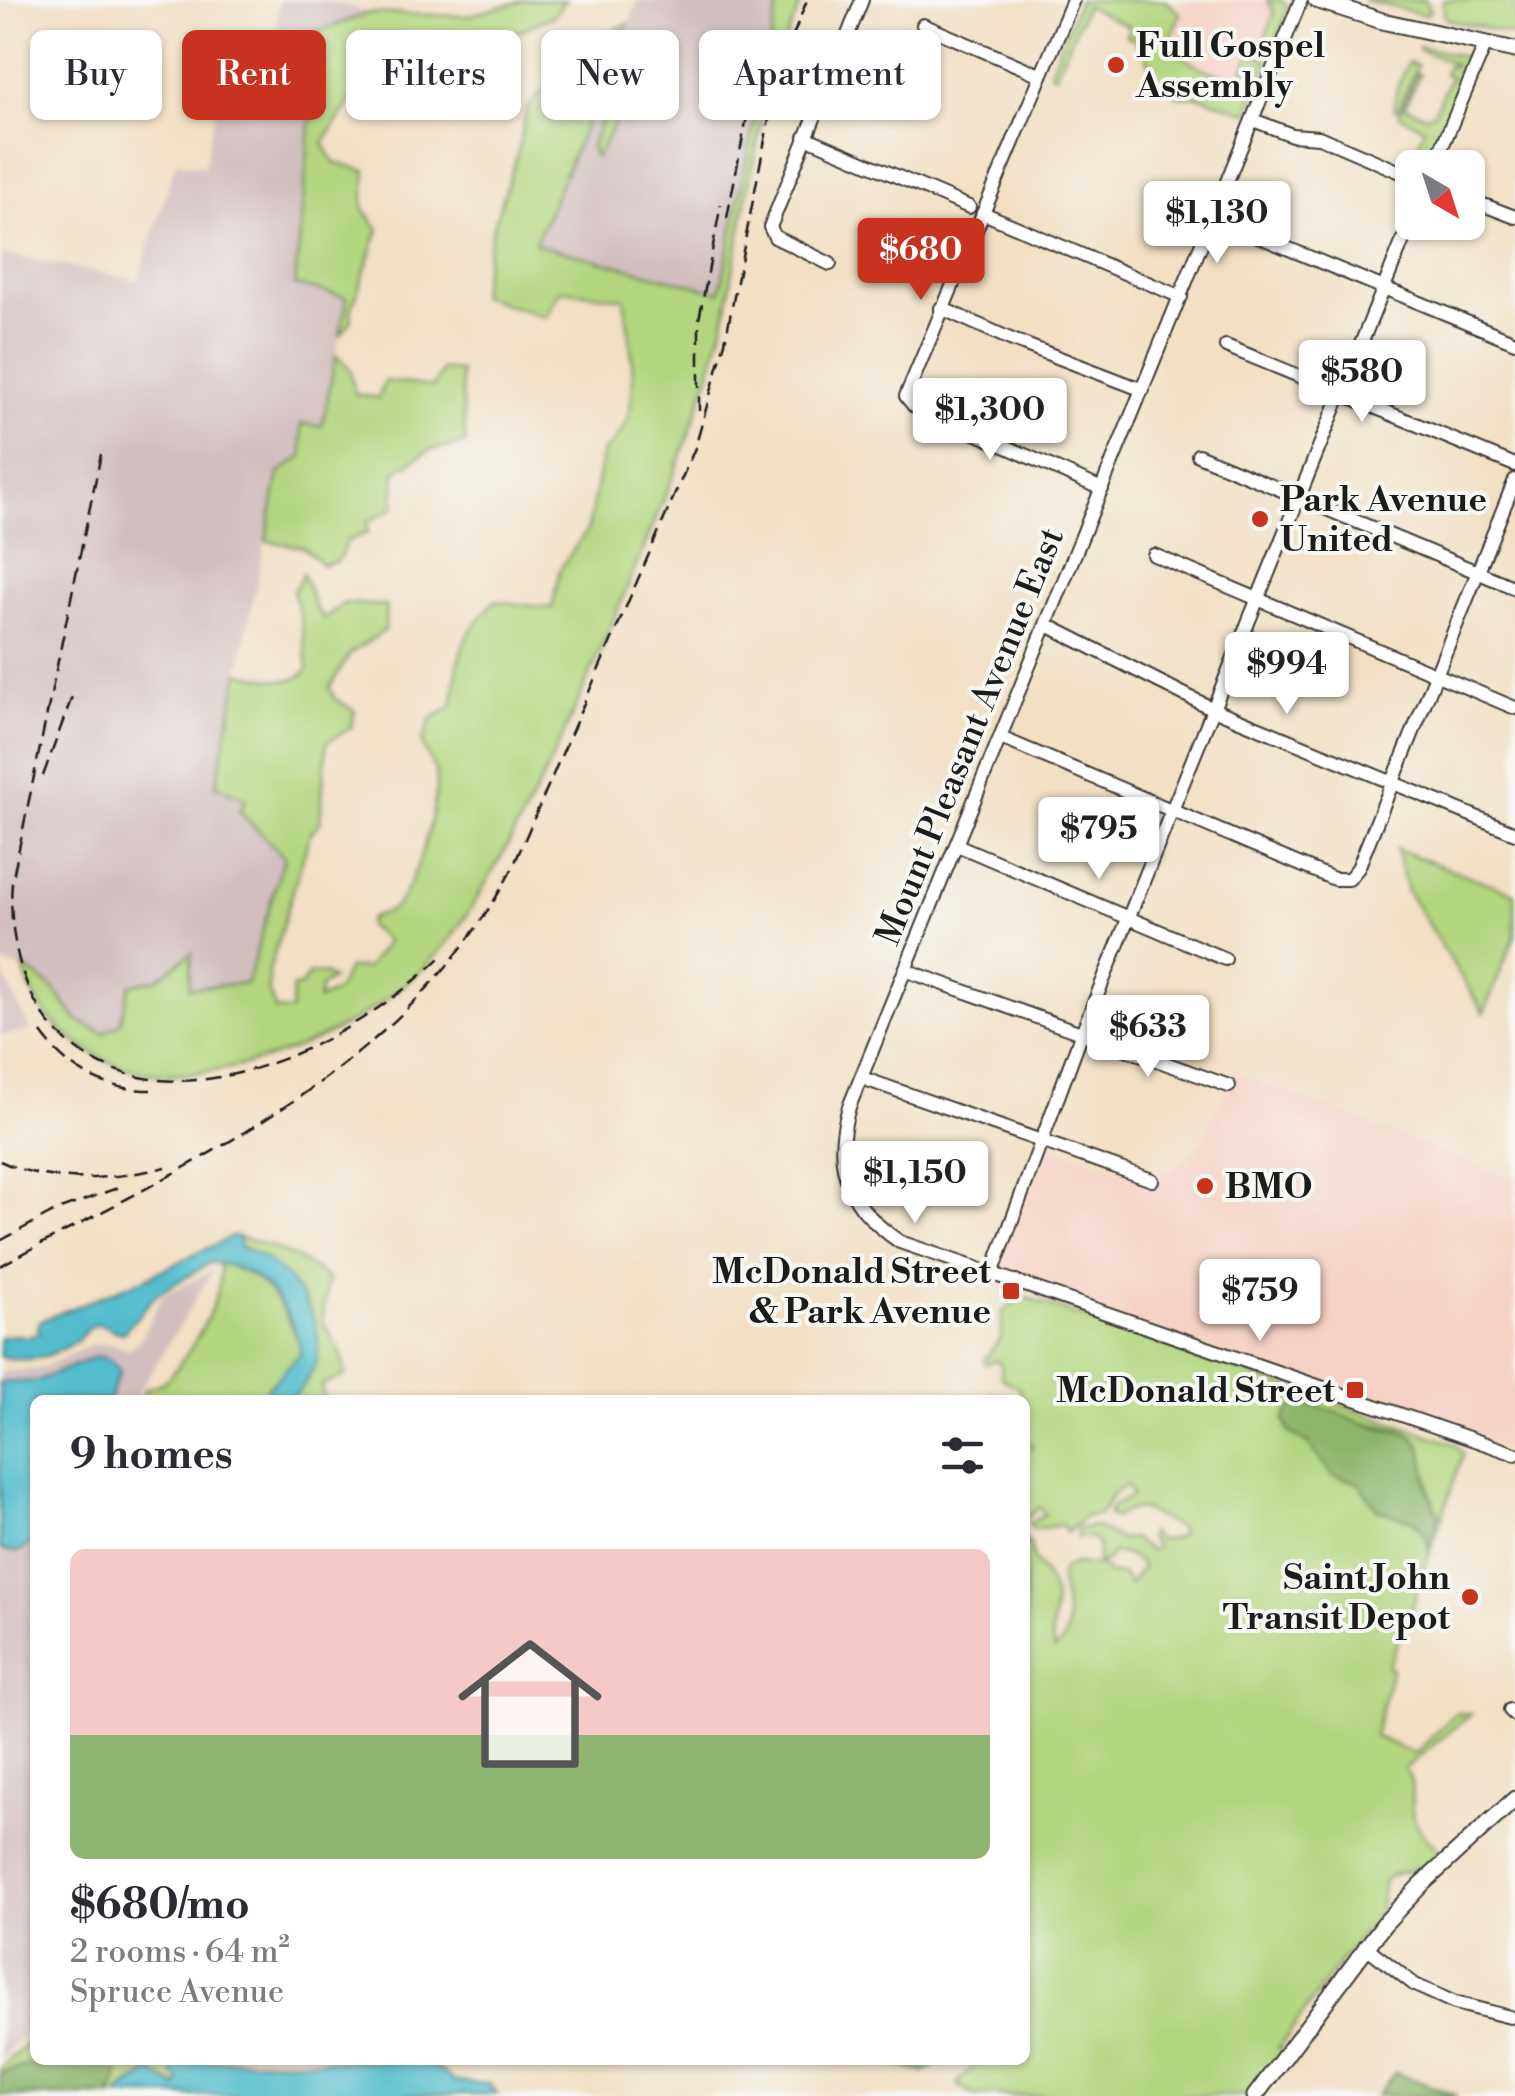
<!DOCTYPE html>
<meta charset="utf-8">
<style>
body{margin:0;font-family:"Libre Bodoni",serif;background:#f7f7f7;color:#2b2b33;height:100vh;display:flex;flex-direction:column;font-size:38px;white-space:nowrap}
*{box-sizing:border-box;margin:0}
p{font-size:32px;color:#7c7c81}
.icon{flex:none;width:55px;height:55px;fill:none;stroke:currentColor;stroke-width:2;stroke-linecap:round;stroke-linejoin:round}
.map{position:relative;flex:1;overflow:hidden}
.sheet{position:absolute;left:30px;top:1395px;width:1000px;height:670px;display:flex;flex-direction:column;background:#fff;border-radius:15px;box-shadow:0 2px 8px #0004}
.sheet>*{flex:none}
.guide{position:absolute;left:30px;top:30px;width:1000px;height:90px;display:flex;gap:20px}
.needle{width:65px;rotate:141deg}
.controls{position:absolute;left:1395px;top:150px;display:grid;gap:20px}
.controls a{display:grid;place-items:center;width:90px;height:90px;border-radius:15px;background:#fff;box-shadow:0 2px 8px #0004;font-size:50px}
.price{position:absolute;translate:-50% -85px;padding:0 22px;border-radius:10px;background:#fff;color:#222;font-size:32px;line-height:65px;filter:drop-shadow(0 2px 5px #0008)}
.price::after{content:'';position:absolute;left:50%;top:60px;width:30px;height:22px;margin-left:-15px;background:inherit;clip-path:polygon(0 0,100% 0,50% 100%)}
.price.active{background:#c8321e;color:#fff}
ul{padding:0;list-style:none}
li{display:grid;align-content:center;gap:20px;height:530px;padding:0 40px}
li span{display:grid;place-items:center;height:310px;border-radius:15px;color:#555}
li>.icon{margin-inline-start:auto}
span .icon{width:180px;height:180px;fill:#fffc;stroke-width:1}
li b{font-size:42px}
h2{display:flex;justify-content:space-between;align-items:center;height:120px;padding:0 40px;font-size:42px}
.tag{padding:0 35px;border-radius:15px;background:#fff;box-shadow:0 2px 8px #0004;font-size:35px;line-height:90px}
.tag.active{background:#c8321e;color:#fff}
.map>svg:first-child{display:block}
</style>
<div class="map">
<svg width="1515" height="2096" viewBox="0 0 1515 2096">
<rect width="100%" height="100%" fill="#f6f6f2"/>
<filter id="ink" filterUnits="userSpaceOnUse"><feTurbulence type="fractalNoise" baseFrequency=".01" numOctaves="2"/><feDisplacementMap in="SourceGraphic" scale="20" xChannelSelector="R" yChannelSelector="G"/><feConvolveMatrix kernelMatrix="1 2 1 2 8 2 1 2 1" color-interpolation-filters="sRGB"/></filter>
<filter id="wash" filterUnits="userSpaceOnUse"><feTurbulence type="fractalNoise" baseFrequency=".0048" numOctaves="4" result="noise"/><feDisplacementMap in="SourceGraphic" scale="40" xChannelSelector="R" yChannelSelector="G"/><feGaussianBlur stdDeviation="2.25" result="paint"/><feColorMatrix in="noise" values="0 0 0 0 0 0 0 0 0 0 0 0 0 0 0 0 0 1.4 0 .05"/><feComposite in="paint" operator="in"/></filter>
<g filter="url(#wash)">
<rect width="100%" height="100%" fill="#f1e0c3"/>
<g fill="#f6d1c5">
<polygon points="1186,0 1267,0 1274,12 1263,43 1273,50 1269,61 1251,54 1243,71 1230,78 1191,63 1172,38"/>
<polygon points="1235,1073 1510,1178 1515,1183 1515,1454 992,1274 1040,1141 1152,1180 1184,1163 1195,1150"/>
</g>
<g fill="#d1bfbf">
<polygon points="279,0 324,0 369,13 319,31 296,285 347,297 322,427 303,457 279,473 216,785 246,801 239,811 284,857 247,984 189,988 191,954 157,979 130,985 120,1023 105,1033 78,1022 53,988 23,968 0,963 0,253 138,280 176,162 204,167 223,74 269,83"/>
<polygon points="638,0 779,0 720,293 535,244"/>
<polygon points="0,967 30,1030 0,1036"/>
<polygon points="213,1270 134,1400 35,1400 35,2025 0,2058 0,1372 37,1370 91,1345 111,1344 128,1349 140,1340 162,1296"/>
</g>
<g fill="#b2d57e" stroke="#67784d" stroke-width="2.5" fill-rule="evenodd">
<polygon points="526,0 565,0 554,16 474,50 450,67 423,60 408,96 382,108 352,99 323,143 334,162 366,171 363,208 379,229 351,311 352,320 340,336 347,297 295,285 319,31 369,13 466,16"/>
<path d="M779,0H803C763,82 751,177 734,266C730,286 728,307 723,327C696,431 652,528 610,628C576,708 542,787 498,862C480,893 463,925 439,952C373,1024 272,1070 174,1075C113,1078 37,1031 23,967L53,988L78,1021L104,1033L120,1023L130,985L157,979L192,953L189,988L247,983L284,857L239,811L246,800L216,785L239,673C261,676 293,690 308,669L300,615L293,591L303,574L316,609L324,618L345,603L386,606L385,630L350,654L330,687L334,698L355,711L351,728L327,742L320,823L310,834L269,971V991L275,1010L291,1011L293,987L301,986L309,974H324L332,979L321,986L318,1000L337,991L348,968H367L387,941L368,926L370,919C376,914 385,913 391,910C413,897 443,796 435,771C432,762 425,753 422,743L431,719L452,706C460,653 456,642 495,601L552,608L560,569L588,529L603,451C648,422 630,344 624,298L560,290L546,317L479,296L492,230L516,159L527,108L557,76L617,28L628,24L535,244L720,292Z"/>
<path d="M1079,0H1166L1180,14C1178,21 1172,31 1172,38C1173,61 1213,72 1230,78L1243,71L1251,53L1269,61L1248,113L1201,97L1178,96L1168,86L1159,90L1150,75L1153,74L1144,49L1136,44L1137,40L1126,36L1129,27L1086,6L1055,75L1051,73L1050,70Z"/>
<polygon points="1267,0 1281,0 1289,7 1273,50 1263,43 1274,12"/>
<polygon points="1363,0 1425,0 1430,11 1425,15"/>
<polygon points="1443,0 1515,0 1515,35 1445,19"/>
<polygon points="638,44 623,107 598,155 595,157 591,146 634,46"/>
<polygon points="1419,46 1470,58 1426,167 1409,168 1424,128 1399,115 1417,72 1420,74 1405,107 1425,115 1434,112 1450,77 1444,74 1448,65 1453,67 1455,64 1418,49"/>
<polygon points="1408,62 1417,65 1398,110 1394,109 1397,88"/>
<polygon points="336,356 350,369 355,394 378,398 385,381 433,387 442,369 460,371 466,443 430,450 395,472 394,508 367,522 368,533 347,541 338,561 323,565 303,547 266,541 279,473 303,456 301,424 322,426"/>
<polygon points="1396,849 1515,893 1515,935 1484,1013 1407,891"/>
<path d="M238,1237C272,1246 301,1257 328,1279L322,1320L342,1355L345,1376L322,1385V1392L328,1400H290L318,1358L252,1251L239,1246Z"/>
<path d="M219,1263C261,1275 272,1288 291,1326C295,1335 303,1346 299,1355C293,1371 269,1389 256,1400H140L146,1389C153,1386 162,1384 167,1379C189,1356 227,1294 219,1263Z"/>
<path d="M1013,1293L1455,1444L1463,1454L1415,1598L1388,1666L1392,1669L1374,1736L1415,1754L1456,1713L1471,1714L1404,1769C1418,1784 1408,1798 1413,1815C1418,1831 1431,1842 1442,1854C1416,1878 1404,1865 1384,1880L1379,1914L1342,1959L1279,2048L1287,2051L1255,2096H974L957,2084L979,2060H1025V1540L1031,1545C1032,1570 1049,1571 1054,1594C1057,1613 1047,1635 1055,1650C1083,1628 1053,1591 1063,1569L1074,1564L1099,1565L1108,1573L1123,1575L1130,1585L1142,1567C1139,1559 1122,1552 1113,1553L1104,1563L1097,1562L1098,1543L1090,1537L1077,1538V1529L1095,1526L1119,1539L1132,1538L1150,1551L1156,1547L1148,1538L1150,1533L1160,1540L1175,1538L1181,1533L1179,1527C1152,1520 1145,1496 1114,1518L1108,1516L1111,1507L1132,1496L1127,1485L1114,1493L1100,1514L1084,1517L1067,1533L1062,1525L1034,1529L1028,1524L1045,1514L1039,1507L1025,1520V1448L1029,1450L1033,1446L1025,1437V1400H989L993,1394L1015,1400L1021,1395L1019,1388L1001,1378V1364L996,1360L986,1364L984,1360L1001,1338L1003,1312L1019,1299ZM1355,1420C1371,1426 1394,1426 1409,1434C1429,1445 1424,1492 1439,1514L1430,1548L1426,1534L1411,1520L1378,1510L1359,1483L1332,1474L1308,1444L1289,1432Z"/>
<polygon points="35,2036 35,2060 81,2060 4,2071 0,2075 0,2068"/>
<path d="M118,2060H141L137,2066L142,2063L149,2070C141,2082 125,2082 119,2096H111L117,2080Z"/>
<polygon points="146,2060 168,2060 180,2080 179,2088 156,2075"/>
</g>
<g fill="#8db66d" stroke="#546944" stroke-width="2.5">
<path d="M1300,1405C1329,1404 1350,1421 1377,1427C1387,1430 1399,1429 1408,1434C1415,1437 1421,1445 1423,1452C1428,1473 1425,1495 1439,1513L1429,1552L1426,1534L1412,1520L1378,1510L1359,1483L1332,1475L1308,1444L1289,1432L1284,1421L1288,1410Z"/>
<path d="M118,2060L117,2080L111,2096H0V2075C34,2057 79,2060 118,2060Z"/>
<polygon points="879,2060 944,2060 924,2072"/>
<polygon points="1395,2072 1457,2096 1376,2096"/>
</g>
<g fill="#52bdcd" stroke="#376c74" stroke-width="2.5">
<path d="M233,1236L238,1237L240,1247C279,1259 324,1309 318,1354C316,1371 302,1388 290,1400H256L301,1353C293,1308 258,1264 210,1263L156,1295L123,1333C113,1333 103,1321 93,1325C87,1328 82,1337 76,1341C53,1357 27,1363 0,1357V1337L17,1335L29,1337L40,1332L37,1330L40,1321L146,1278Z"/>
<path d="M97,1356L109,1359L120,1371L109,1400H35V1539C24,1552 15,1555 0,1548V1383L37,1381Z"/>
<polygon points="141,2060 146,2060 156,2075 178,2088 180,2080 173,2075 174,2070 168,2060 419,2060 441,2070 453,2081 490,2084 497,2094 119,2096 122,2090 143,2078 149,2070 142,2063 135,2070"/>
</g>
</g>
<g filter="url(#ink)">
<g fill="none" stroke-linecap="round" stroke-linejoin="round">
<defs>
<g id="minor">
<polyline points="1073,0 906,396 914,406 1102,489"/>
<path d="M1301,0L849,1107C831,1167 849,1208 900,1242L1515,1454"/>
<polyline points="923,25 1040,75"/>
<polyline points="1253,120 1292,135 1319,137 1412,177"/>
<polyline points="805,137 969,207"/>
<polyline points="1433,168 1486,43"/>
<polyline points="1468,199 1515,217"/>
<polyline points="983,213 1181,297"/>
<polyline points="1214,218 1515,342"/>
<polyline points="830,264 775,237 770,227 862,0"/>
<polyline points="941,308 1010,339 1143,390"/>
<polyline points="1226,346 1515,465"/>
<polyline points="1198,455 1515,588"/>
<polyline points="1154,555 1515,708"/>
<polyline points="1047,625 1213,709 1515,833"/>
<polyline points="1001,738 1334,879 1349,879 1358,868 1515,480"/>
<polyline points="957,845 1225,959"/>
<polyline points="905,970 1229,1086"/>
<polyline points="862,1078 1152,1180"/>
<polyline points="992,1274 1081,1035 1412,218"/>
<polyline points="1510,1710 1515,1715"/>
<polyline points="1365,1946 1415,1985 1455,2003 1510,2017"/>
</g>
<g id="major">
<polyline points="1316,0 1382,21 1515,50"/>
<polyline points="1255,2096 1384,1924 1422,1884 1515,1799"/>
</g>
</defs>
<use href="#minor" stroke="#3c3935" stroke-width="16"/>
<use href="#major" stroke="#3c3935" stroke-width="19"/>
<use href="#minor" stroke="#fff" stroke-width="12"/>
<use href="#major" stroke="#fff" stroke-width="15"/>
<g stroke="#1c1c1c" stroke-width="2.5" stroke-dasharray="15 8" stroke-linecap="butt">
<polyline points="727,218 756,71"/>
<polyline points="699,411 699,320 721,204"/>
<path d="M101,454L12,882C8,933 21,994 57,1032C166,1143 356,1042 445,953"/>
<polyline points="43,776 73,694"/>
<path d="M41,1033C68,1071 104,1090 151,1090"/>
<path d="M0,1161C53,1186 111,1180 166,1167"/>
<polyline points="0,1241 55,1211 125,1185"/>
<path d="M0,1266C193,1161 404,1073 512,869L695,448L725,342L778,74L807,0"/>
</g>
</g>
</g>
<g fill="#c8321e" stroke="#f6f6f2" stroke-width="4">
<circle cx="1116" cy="65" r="10"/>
<circle cx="1260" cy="519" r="10"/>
<circle cx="1205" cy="1186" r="10"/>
<rect x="1001" y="1281" width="20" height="20" rx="5"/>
<rect x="1345" y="1380" width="20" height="20" rx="5"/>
<circle cx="1470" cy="1597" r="10"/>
</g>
<g text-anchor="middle" stroke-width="8" stroke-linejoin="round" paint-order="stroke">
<g font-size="35" font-weight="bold" fill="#1c1c1c" stroke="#f6f6f2" text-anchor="start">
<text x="1136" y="57">Full Gospel<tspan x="1136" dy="40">Assembly</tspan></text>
<text x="1280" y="511">Park Avenue<tspan x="1280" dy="40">United</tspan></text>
<text x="1225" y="1198">BMO</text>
<text x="991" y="1283" text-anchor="end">McDonald Street<tspan x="991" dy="40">&amp; Park Avenue</tspan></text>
<text x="1335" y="1402" text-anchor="end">McDonald Street</text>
<text x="1450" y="1589" text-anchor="end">Saint John<tspan x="1450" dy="40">Transit Depot</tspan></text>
</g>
<g font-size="35" fill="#1c1c1c" stroke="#f6f6f2">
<text transform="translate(969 736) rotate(-68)" y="12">Mount Pleasant Avenue East</text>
</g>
</g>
</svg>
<div class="controls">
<a><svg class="needle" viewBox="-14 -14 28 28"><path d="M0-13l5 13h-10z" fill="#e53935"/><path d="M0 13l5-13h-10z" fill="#7c7c81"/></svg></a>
</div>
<b class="price" style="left:1217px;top:266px">$1,130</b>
<b class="price active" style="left:921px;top:303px">$680</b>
<b class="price" style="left:1362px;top:425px">$580</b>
<b class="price" style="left:990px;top:463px">$1,300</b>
<b class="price" style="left:1287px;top:717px">$994</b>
<b class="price" style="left:1099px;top:882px">$795</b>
<b class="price" style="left:1148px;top:1080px">$633</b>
<b class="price" style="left:915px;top:1226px">$1,150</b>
<b class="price" style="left:1260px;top:1344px">$759</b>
<div class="guide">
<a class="tag">Buy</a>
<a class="tag active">Rent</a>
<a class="tag">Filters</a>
<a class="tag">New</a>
<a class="tag">Apartment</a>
</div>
<section class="sheet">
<h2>9 homes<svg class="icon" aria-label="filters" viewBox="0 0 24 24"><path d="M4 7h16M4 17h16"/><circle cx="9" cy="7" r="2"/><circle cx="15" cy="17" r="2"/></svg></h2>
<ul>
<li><span style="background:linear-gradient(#f6c9c9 60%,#8fb573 0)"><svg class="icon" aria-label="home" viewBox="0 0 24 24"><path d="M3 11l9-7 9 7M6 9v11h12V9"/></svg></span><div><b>$680/mo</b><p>2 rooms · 64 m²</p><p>Spruce Avenue</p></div></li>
</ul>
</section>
</div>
